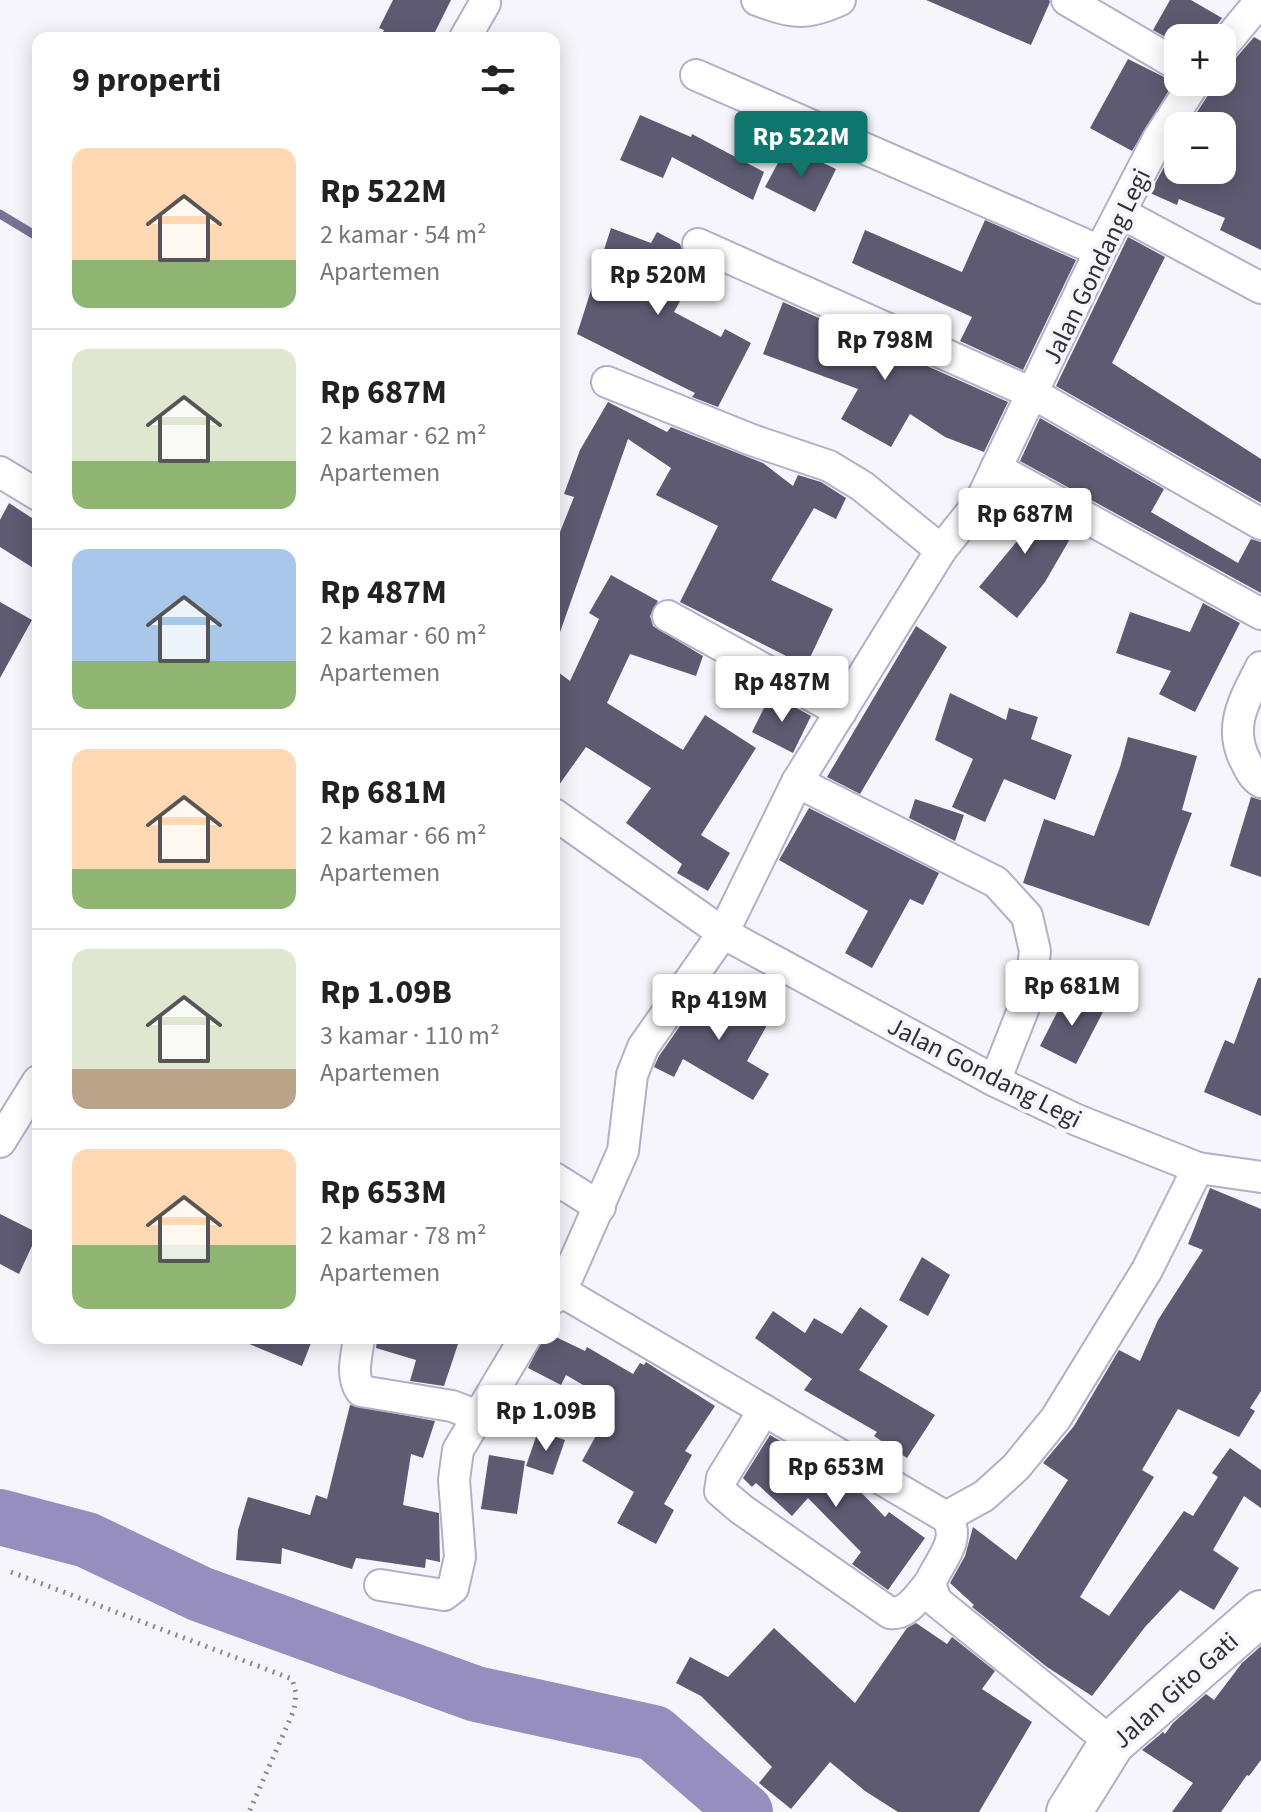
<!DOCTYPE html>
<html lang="id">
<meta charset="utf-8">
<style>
body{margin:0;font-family:"Source Sans 3",sans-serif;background:#f6f6f6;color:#222;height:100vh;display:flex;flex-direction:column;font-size:30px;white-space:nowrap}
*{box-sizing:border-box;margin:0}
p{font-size:26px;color:#767676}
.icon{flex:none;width:44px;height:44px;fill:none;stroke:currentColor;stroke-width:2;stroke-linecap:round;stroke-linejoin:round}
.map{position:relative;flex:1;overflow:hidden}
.details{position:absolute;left:32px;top:32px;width:528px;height:1312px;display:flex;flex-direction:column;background:#fff;border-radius:16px;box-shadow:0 4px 20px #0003}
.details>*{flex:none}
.buttons{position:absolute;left:1164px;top:24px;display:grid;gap:16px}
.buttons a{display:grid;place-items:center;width:72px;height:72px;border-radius:16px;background:#fff;box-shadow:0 4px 20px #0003;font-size:40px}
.price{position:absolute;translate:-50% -68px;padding:0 18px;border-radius:8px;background:#fff;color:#222;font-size:26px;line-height:52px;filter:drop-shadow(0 2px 4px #0008)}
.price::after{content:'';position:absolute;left:50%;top:48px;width:24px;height:18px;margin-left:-12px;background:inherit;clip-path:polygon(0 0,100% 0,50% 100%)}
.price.on{background:#0f766e;color:#fff}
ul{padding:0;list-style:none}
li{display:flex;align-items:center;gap:24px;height:200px;padding:0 40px}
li+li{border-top:2px solid #e0e0e0}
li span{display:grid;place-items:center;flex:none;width:224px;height:160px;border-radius:16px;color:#555}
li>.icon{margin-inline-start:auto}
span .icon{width:96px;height:96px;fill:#fffc;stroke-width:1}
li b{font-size:34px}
h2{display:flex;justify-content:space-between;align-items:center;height:96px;padding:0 40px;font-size:34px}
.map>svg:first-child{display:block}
</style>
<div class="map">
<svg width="1261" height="1812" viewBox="0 0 1261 1812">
<rect width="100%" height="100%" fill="#f6f5fb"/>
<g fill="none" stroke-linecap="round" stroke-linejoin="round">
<polyline stroke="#787298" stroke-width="9" points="0,214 38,237"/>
<polyline stroke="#978ec0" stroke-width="56" points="0,1517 87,1540 200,1594 476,1694 654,1733 745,1812"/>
</g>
<g fill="#5e5a72">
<polygon points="393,0 451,0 432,38 380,38 384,30 379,28"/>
<polygon points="926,0 1049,0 1050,2 1031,45"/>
<polygon points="1170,0 1191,0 1222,18 1207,38 1178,38 1178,44 1153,30"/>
<polygon points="1254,37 1261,41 1261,250 1220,230 1225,218 1179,199 1177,205 1150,193 1178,141 1178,170 1222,170 1222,126 1188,126 1210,92 1213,82 1222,82 1222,65 1235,59"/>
<polygon points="1128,59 1174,82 1132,151 1090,128"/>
<polygon points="640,115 691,137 692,134 764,172 753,200 672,157 663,178 620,160"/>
<polygon points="787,146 836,169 815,212 765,187"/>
<polygon points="985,220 1076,260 1023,370 960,341 972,317 852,263 865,230 962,272"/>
<polygon points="611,228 651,243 657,232 680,244 684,255 700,265 674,312 721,337 725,329 751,343 718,407 692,397 695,393 577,334"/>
<polygon points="1128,237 1165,257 1112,363 1261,459 1261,503 1056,386"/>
<polygon points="783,302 1008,402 984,452 945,437 910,414 891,447 841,419 858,389 763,354"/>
<polygon points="608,402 667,432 671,427 763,463 793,486 798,475 821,482 846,498 836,519 814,508 771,580 833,609 806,666 680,602 718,526 656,495 671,468 628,439 558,638 554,637 554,547 574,497 564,494 580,450"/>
<polygon points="1040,418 1164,489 1151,512 1238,563 1251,539 1261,542 1261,593 1020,461"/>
<polygon points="1005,494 1074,532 1045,582 1017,618 979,587 1023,534 992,516"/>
<polygon points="9,503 38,522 38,571 0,547 0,520"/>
<polygon points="611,575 658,601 650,616 653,626 703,656 696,676 630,654 607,703 683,750 705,715 756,748 701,835 730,853 708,891 677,873 682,864 626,823 651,788 586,747 554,792 554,669 570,681 599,619 589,613"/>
<polygon points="0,602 32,620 0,678"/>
<polygon points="1203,603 1240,623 1195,712 1159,694 1171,671 1116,653 1130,612 1190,632"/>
<polygon points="916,626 947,647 860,794 827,777"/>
<polygon points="950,693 1006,720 1009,708 1038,717 1031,739 1072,755 1055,800 1004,779 985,822 952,807 973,759 935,740"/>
<polygon points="771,694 811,716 793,753 752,732"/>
<polygon points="1128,737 1197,756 1182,810 1192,813 1149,926 1023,883 1044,819 1094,836 1120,767"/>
<polygon points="1251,797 1261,800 1261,877 1230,866"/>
<polygon points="915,799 964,815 955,841 909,818"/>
<polygon points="809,808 939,873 923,905 910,899 872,968 845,953 868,911 779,860"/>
<polygon points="1258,978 1261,978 1261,1116 1204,1092 1225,1040 1234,1044"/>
<polygon points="708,986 772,1016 747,1061 769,1074 753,1100 683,1059 674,1077 654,1067 659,1056"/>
<polygon points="1068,991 1104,1010 1076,1064 1040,1046"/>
<polygon points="1210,1188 1261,1209 1261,1391 1250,1408 1255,1411 1239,1437 1178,1409 1142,1470 1154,1477 1080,1597 1109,1616 1184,1511 1193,1516 1218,1477 1212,1473 1230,1448 1261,1470 1261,1508 1244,1496 1213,1550 1239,1568 1214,1610 1180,1590 1145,1627 1092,1696 1047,1667 972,1607 974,1605 950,1583 965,1556 973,1527 1016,1560 1068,1480 1043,1463 1074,1426 1119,1350 1140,1361 1158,1320 1203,1250 1188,1244"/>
<polygon points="0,1214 38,1233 19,1274 0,1264"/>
<polygon points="922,1257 950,1275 928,1316 899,1300"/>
<polygon points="860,1307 888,1326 859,1370 935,1415 907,1458 874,1436 877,1432 804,1390 812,1379 755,1338 773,1311 805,1333 814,1318 842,1334"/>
<polygon points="235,1338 313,1338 302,1366"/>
<polygon points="377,1338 460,1338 444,1386 410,1381 416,1360 376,1348"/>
<polygon points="543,1338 558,1338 585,1351 587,1347 633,1374 640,1363 644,1365 646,1362 715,1406 685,1451 692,1455 664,1504 674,1510 656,1544 617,1523 634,1492 582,1461 614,1403 566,1375 561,1385 528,1368"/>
<polygon points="350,1405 435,1421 423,1458 411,1454 403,1505 439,1513 440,1562 426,1559 425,1568 356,1558 352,1569 282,1548 281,1564 236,1560 238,1530 248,1497 310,1515 316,1495 327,1499"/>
<polygon points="538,1431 565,1440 553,1475 526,1466"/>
<polygon points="770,1435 851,1482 885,1517 889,1512 925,1538 888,1590 852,1564 861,1552 808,1498 792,1516 756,1483 752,1487 743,1478"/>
<polygon points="489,1455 525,1461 517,1514 481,1509"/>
<polygon points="916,1623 947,1644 952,1637 995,1671 982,1689 1032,1722 979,1812 898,1812 865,1791 830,1762 791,1809 759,1783 772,1767 701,1696 676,1683 690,1657 728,1677 774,1628 855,1703 907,1628"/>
<polygon points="1261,1646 1261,1760 1249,1776 1247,1775 1221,1812 1172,1812 1193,1783 1142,1750 1163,1732 1165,1734 1173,1723 1206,1694 1214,1700 1242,1663"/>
</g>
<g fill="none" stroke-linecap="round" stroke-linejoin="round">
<defs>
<g id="minor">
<path d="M757,0C792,13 805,16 840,0"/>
<polyline points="1067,0 1178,65"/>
<polyline points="465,38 485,3"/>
<polyline points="1222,47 1261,0"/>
<polyline points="696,75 1100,251"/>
<polyline points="1121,213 1261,288"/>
<polyline points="698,244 1034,394 1261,524"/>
<polyline points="607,382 752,440 829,466 862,486 941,550"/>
<polyline points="996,468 1261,614"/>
<polyline points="0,472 38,495"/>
<polyline points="668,616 841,712"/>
<path d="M1261,667C1245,699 1227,727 1246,762C1250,770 1253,777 1261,782"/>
<polyline points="797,782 996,882 1027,916 1035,951 1030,992 995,1081"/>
<polyline points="554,814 723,933 995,1081 1077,1120 1198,1168 1261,1177"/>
<polyline points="0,1142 38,1081"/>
<polyline points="554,1178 600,1207"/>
<path d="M554,1287L946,1517C963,1539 939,1561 930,1583L936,1601L1112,1743"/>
<polyline points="554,1298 568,1276 623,1151 632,1075 643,1047 723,933 797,782 941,550 981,500 1100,251 1158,139 1195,82"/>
<path d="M359,1338C357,1355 350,1376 361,1391L452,1406L480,1417"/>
<path d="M764,1410L722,1478L720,1491L741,1509L890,1613C908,1615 919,1595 930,1583"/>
<polyline points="946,1517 984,1496 1016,1467 1056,1418 1147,1270 1198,1168"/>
<polyline points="380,1585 444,1595 453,1588 460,1557 454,1480 458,1450 525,1338"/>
</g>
<polyline id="primary" points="1069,1812 1112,1743 1261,1613"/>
</defs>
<use href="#minor" stroke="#b3afca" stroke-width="34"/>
<use href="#primary" stroke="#b3afca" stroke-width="48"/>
<polyline stroke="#8c8a93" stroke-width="5" stroke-dasharray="2 6" stroke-linecap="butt" points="11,1572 292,1679 296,1693 294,1710 249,1812"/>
<use href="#minor" stroke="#fff" stroke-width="30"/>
<use href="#primary" stroke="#fff" stroke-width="44"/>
</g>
<g text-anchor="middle" stroke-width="8" stroke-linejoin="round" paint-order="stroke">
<g font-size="26" fill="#312f3a" stroke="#f6f5fb">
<text transform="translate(1096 266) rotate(-64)" y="9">Jalan Gondang Legi</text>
<text transform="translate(985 1072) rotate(27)" y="9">Jalan Gondang Legi</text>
<text transform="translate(1175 1690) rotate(-42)" y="9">Jalan Gito Gati</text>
</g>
</g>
</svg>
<div class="buttons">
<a>+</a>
<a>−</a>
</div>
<b class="price on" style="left:801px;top:179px">Rp 522M</b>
<b class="price" style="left:658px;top:317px">Rp 520M</b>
<b class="price" style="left:885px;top:382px">Rp 798M</b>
<b class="price" style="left:1025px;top:556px">Rp 687M</b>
<b class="price" style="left:782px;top:724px">Rp 487M</b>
<b class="price" style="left:1072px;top:1028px">Rp 681M</b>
<b class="price" style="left:719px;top:1042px">Rp 419M</b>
<b class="price" style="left:546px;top:1453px">Rp 1.09B</b>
<b class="price" style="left:836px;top:1509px">Rp 653M</b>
<section class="details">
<h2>9 properti<svg class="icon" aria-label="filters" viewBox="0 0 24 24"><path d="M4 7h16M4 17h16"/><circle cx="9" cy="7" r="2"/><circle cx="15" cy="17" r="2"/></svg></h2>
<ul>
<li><span style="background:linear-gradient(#ffd9b3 70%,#8fb573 0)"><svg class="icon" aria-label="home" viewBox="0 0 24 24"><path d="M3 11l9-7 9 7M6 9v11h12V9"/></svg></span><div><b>Rp 522M</b><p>2 kamar · 54 m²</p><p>Apartemen</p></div></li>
<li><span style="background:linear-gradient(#dfe7d0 70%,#8fb573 0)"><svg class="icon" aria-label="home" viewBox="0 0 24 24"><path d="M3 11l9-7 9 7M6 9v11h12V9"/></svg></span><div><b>Rp 687M</b><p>2 kamar · 62 m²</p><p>Apartemen</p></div></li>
<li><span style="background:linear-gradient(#a9c7e8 70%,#8fb573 0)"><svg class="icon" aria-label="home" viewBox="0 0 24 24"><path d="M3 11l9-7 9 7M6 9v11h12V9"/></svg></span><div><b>Rp 487M</b><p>2 kamar · 60 m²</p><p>Apartemen</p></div></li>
<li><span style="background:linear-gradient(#ffd9b3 75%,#8fb573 0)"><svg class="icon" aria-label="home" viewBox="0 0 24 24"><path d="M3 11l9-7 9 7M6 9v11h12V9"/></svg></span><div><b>Rp 681M</b><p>2 kamar · 66 m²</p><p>Apartemen</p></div></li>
<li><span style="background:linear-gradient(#dfe7d0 75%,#b9a48a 0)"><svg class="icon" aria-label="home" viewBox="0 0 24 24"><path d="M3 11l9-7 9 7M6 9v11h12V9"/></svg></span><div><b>Rp 1.09B</b><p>3 kamar · 110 m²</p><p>Apartemen</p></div></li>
<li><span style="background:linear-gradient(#ffd9b3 60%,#8fb573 0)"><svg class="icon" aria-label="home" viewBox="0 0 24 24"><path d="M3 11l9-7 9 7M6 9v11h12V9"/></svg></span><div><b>Rp 653M</b><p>2 kamar · 78 m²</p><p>Apartemen</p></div></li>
</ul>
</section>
</div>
